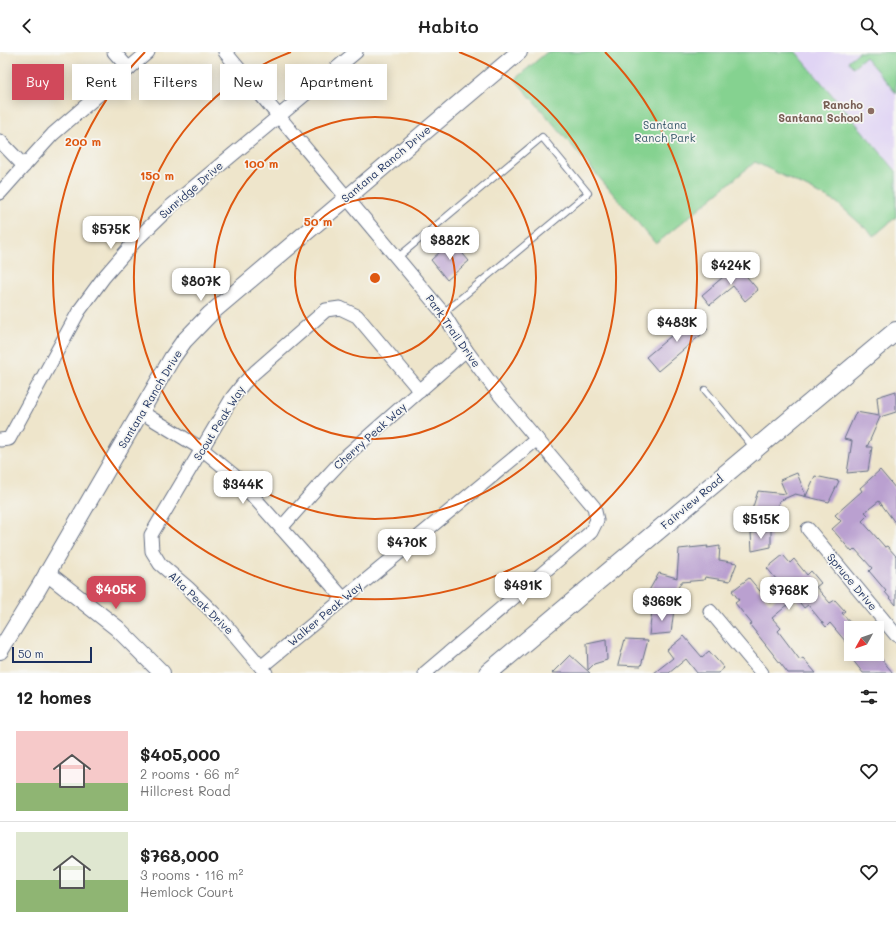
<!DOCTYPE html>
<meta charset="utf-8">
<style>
body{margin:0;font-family:Mali,sans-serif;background:#f6f6f6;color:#222;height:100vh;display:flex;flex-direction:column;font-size:15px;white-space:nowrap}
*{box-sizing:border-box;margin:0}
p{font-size:13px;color:#767676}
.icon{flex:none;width:22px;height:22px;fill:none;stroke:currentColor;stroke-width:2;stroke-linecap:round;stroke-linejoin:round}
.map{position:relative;height:621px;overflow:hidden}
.details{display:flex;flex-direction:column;background:#fff;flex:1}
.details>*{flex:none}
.top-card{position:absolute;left:12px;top:12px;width:400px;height:36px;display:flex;gap:8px}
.needle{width:26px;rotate:230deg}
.buttons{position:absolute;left:844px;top:569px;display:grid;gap:8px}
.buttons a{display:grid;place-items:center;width:40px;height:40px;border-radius:0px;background:#fff;box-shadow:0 2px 10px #0003;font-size:20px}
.scale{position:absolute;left:12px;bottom:10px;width:80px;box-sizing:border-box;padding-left:4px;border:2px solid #1b2f5e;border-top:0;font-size:11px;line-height:14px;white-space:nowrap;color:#1b2f5e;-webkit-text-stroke:3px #f6f6f2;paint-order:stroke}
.price{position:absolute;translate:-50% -34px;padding:0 9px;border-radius:8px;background:#fff;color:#222;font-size:13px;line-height:26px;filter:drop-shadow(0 1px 2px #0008)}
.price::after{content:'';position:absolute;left:50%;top:24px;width:12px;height:9px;margin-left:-6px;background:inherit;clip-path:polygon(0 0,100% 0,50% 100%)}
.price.current{background:#d1495b;color:#fff}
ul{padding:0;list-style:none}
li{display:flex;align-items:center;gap:12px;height:100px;padding:0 16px}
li+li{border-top:1px solid #e0e0e0}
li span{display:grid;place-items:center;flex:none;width:112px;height:80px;border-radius:0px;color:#555}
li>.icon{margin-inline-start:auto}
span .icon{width:48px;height:48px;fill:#fffc;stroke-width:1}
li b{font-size:17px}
h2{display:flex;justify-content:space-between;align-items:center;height:48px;padding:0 16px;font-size:17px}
.tag{padding:0 14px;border-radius:0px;background:#fff;box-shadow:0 2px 10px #0003;font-size:14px;line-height:36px}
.tag.current{background:#d1495b;color:#fff}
header{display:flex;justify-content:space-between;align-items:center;height:52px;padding:0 16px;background:#fff;font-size:18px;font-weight:600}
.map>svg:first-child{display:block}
</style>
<header><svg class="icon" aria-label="back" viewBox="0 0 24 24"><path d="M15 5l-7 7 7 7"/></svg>Habito<svg class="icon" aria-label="search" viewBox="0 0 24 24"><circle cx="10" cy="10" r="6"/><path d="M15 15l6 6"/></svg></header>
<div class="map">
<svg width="896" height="621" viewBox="0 0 896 621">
<rect width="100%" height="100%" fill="#f6f6f2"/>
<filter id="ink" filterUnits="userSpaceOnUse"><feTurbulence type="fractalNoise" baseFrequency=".025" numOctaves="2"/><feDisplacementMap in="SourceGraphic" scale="8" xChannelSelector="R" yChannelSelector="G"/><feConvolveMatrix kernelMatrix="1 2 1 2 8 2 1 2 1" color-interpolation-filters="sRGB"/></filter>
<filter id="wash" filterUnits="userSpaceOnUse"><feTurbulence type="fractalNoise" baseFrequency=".012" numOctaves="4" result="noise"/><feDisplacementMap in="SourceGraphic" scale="16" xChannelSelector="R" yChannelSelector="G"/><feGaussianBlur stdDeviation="0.9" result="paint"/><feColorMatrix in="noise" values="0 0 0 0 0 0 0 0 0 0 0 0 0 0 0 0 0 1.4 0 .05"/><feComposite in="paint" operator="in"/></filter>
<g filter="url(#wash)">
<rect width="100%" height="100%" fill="#eee5cb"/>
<polygon fill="#e0d4f4" points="796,0 896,0 896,119"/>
<g fill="#85d290" stroke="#508077">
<polygon points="547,0 796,0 896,119 896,165 874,184 836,150 755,110 656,192 515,27"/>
<polygon points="859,0 896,0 896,41 865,5 853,15 848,9"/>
</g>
<g id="blocks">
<g fill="#baa0d0">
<polygon points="452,189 469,209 447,228 431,208"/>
<polygon points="737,213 758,238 745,249 733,234 710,253 702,243"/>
<polygon points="696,263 708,277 658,319 646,305"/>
<polygon points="896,339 896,360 880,365 867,395 872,395 868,419 847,421 852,389 844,387 856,360 879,364 877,345"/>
<polygon points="880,418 896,437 896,472 879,449 865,460 868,463 862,469 885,495 887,494 896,504 896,553 885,540 886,539 869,519 872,516 855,497 852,500 832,477 841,469 835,463 862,439 860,436"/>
<polygon points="797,421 806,444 815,424 839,429 829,450 795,442 779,449 773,470 749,467 758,439 786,442 780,428"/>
<polygon points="771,477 771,495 752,499 751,481"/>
<polygon points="708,494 707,496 720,494 719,508 737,511 730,529 705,525 704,528 681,530 671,550 647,542 659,521 677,526 679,497"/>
<polygon points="783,503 790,511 794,507 807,523 811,519 821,531 816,535 830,551 835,548 845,559 842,561 851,571 851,596 830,571 826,575 808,553 804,556 796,546 772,566 781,576 778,579 800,608 803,606 816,621 788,621 750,573 752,572 735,551 739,548 732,539 749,526 770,551 786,539 767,516"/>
<polygon points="674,557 671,581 649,583 652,559"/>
<polygon points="684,584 702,605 709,599 724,616 718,621 697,621 686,607 669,621 654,621 673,606 667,598"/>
<polygon points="625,587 648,588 641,614 618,613"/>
<polygon points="606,588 607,608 594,612 588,618 587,592"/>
<polygon points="848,602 877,602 893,621 863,621"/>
<polygon points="570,603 590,621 552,621"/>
</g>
</g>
</g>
<g filter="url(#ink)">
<use href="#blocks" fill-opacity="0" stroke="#656f84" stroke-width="1"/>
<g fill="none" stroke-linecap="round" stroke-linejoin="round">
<defs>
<g id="service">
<polyline points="397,206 542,85 588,141 443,261"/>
<polyline points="705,338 754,396"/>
</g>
<g id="minor">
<polyline points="114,0 129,17"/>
<polyline points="225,0 443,261 466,298 498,341 594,455 597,468 591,480 425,621"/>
<polyline points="0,89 24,114"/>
<polyline points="0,141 24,114 53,82 148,0"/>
<polyline points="141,360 202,397 236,425 344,547"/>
<polyline points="0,388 9,387 79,259 104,225 136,188 171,154 356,0"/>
<polyline points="281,476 321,431 347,403 466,298"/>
<polyline points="808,477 896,583"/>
<polyline points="710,559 762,621"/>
<polyline points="261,615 537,387"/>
<polyline points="266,621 222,569 188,536 160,512 152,499 151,483 232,346 243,332 255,320 326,258 340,256 357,264 420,339"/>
</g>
<g id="tertiary">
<polyline points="47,521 117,576 162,621"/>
<polyline points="0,599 38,537 172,306 184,289 210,262 519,0"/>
</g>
<polyline id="secondary" points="488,621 896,279"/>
</defs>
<use href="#service" stroke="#656f84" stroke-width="8"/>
<use href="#minor" stroke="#656f84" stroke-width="15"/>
<use href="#tertiary" stroke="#656f84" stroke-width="18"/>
<use href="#secondary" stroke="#656f84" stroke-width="20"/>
<use href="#service" stroke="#fff" stroke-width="6"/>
<use href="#minor" stroke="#fff" stroke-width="13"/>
<use href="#tertiary" stroke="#fff" stroke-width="16"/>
<use href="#secondary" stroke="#fff" stroke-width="18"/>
</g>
</g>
<g fill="none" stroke="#de5710" stroke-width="2">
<circle cx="375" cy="226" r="80"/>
<circle cx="375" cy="226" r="161"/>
<path d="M459 0A241 241 0 1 1 291 0"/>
<path d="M605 0A322 322 0 1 1 145 0"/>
</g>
<circle fill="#8d6e63" stroke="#f6f6f2" stroke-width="1.5" cx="871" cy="59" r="4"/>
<g text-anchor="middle" stroke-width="3.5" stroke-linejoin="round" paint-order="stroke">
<g font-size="11" font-weight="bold" fill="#785e54" stroke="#f6f6f2" text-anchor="end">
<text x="863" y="57">Rancho<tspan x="863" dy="13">Santana School</tspan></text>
</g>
<g font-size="11" fill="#36586a" stroke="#f6f6f2">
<text x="665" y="77">Santana<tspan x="665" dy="13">Ranch Park</tspan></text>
</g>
<g font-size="11" fill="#1b2f5e" stroke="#f6f6f2">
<text transform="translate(386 112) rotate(-40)" y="4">Santana Ranch Drive</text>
<text transform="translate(191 138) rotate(-41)" y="4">Sunridge Drive</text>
<text transform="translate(453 279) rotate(55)" y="4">Park Trail Drive</text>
<text transform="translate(150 347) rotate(-59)" y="4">Santana Ranch Drive</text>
<text transform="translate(219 371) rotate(-58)" y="4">Scout Peak Way</text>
<text transform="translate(370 384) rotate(-42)" y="4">Cherry Peak Way</text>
<text transform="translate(692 450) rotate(-40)" y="4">Fairview Road</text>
<text transform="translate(852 530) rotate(50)" y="4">Spruce Drive</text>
<text transform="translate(201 551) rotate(44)" y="4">Alta Peak Drive</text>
<text transform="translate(325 562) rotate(-40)" y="4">Walker Peak Way</text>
</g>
</g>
<circle cx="375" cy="226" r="6" fill="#de5710" stroke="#f6f6f2" stroke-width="2"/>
<g font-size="12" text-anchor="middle" font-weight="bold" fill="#de5710" stroke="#f6f6f2" stroke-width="3.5" stroke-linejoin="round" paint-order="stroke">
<text x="83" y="94">200 m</text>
<text x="261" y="116">100 m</text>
<text x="157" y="128">150 m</text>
<text x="318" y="174">50 m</text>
</g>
</svg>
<div class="buttons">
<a><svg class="needle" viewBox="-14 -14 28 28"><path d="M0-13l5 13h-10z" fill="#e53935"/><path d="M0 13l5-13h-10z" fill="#767676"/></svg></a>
</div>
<div class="scale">50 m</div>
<b class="price" style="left:111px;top:198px">$575K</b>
<b class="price" style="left:450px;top:209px">$882K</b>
<b class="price" style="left:731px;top:234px">$424K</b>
<b class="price" style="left:201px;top:250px">$807K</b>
<b class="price" style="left:677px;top:291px">$483K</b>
<b class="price" style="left:243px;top:453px">$344K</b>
<b class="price" style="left:761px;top:488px">$515K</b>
<b class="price" style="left:407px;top:511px">$470K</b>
<b class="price" style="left:523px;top:554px">$491K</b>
<b class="price current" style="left:116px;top:558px">$405K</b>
<b class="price" style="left:789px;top:559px">$768K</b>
<b class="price" style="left:662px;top:570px">$369K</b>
<div class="top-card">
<a class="tag current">Buy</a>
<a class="tag">Rent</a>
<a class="tag">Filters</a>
<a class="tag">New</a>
<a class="tag">Apartment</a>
</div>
</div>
<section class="details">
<h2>12 homes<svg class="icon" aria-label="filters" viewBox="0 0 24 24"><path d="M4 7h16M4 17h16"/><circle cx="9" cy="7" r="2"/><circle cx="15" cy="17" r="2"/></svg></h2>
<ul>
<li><span style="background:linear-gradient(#f6c9c9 65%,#8fb573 0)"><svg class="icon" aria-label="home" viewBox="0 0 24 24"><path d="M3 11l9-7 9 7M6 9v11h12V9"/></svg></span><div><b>$405,000</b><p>2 rooms · 66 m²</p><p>Hillcrest Road</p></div><svg class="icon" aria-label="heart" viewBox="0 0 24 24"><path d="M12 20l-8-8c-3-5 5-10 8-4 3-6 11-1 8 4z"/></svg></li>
<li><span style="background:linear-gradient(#dfe7d0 60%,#8fb573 0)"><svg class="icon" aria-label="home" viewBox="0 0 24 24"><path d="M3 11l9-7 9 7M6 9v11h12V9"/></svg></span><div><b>$768,000</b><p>3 rooms · 116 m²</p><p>Hemlock Court</p></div><svg class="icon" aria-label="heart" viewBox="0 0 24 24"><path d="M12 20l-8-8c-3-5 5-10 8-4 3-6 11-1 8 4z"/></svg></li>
</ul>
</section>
